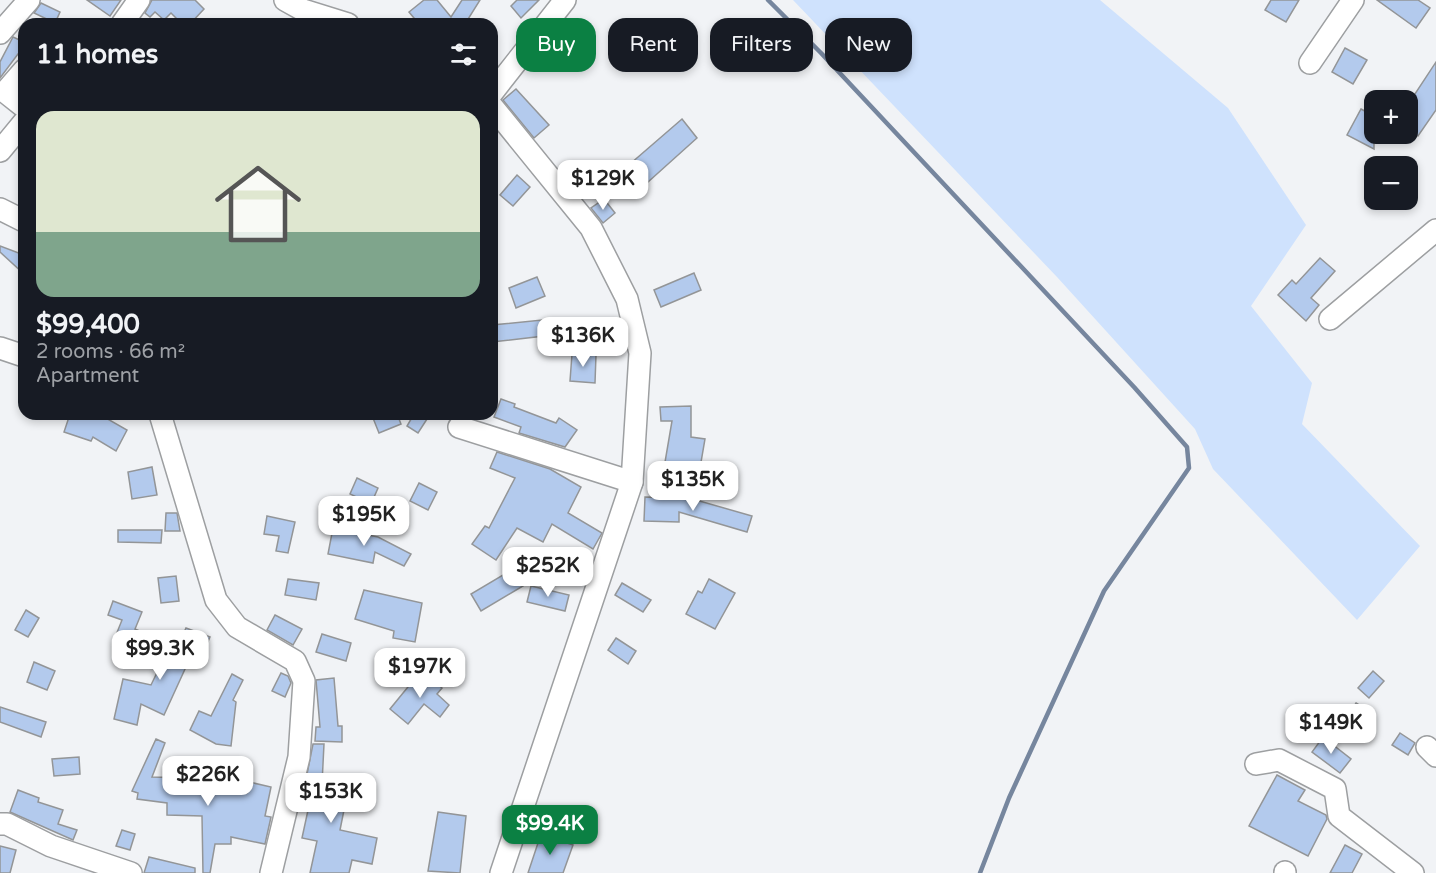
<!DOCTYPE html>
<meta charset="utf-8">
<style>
body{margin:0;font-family:"Varela Round",sans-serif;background:#242831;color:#f1f3f6;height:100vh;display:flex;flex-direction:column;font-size:22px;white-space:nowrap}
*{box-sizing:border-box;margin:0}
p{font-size:20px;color:#9ea1a6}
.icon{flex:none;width:33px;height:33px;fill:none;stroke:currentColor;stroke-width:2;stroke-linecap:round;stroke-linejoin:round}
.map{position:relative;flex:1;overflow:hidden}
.panel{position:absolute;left:18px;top:18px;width:480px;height:402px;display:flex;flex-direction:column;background:#171b24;border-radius:18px;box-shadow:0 3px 9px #0003}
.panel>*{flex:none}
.hud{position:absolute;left:516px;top:18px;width:570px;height:54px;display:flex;gap:12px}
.controls{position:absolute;left:1364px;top:90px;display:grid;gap:12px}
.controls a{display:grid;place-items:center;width:54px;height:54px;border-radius:12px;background:#171b24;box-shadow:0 3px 9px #0003;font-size:30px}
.price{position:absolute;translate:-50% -51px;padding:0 14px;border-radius:12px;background:#fff;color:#222;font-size:20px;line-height:39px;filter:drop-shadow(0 2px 3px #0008)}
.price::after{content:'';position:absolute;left:50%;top:36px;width:18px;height:14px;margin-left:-9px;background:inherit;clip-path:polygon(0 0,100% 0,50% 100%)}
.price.on{background:#0b8043;color:#fff}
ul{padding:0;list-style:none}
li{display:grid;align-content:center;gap:12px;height:318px;padding:0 18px}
li span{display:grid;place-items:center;height:186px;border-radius:18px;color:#555}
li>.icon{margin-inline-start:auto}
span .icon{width:108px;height:108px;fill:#fffc;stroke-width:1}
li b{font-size:26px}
h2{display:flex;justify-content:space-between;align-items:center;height:72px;padding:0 18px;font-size:26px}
.pill{padding:0 21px;border-radius:18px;background:#171b24;box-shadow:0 3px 9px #0003;font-size:21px;line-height:54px}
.pill.on{background:#0b8043;color:#fff}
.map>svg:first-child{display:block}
</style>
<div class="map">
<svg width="1436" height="873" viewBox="0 0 1436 873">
<rect width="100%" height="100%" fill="#f1f3f6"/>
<polygon fill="#cfe2fd" points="793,0 1100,0 1228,108 1306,225 1251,306 1312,383 1302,424 1420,546 1357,620 1213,469 1195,429 1057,277"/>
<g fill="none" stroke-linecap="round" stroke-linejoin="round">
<polyline stroke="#76869e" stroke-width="4.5" points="768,0 821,53 1134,387 1187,447 1189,468 1104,591 1009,798 980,873"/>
</g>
<g fill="#b3caed" stroke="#939597" stroke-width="1.5">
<polygon points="87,0 121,0 110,16"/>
<polygon points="152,0 195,0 204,9 190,24 182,24 171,13 164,20 155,12 150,17 145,13"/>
<polygon points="424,0 437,0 451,17 462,0 480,0 465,24 419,24 409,12"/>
<polygon points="517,0 539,0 521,18 511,6"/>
<polygon points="1271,0 1299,0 1286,22 1265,10"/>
<polygon points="1377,0 1418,0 1430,8 1416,28"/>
<polygon points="41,3 60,12 55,23 34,13"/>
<polygon points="13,37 24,42 24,57 18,54 0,78 0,62"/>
<polygon points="1345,48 1367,60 1353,84 1332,72"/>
<polygon points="1436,62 1436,110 1418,136 1407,128 1407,106"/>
<polygon points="516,89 549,125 534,138 503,100"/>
<polygon points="1361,109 1374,116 1374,149 1347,135"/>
<polygon points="682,119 697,138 648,182 630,164"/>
<polygon points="517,175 530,187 513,206 500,195"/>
<polygon points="604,199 615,213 603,223 591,208"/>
<polygon points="0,246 24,255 24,274 0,252"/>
<polygon points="1320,258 1335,271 1311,298 1319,305 1306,321 1278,295 1292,280 1296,284"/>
<polygon points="694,273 701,290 661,307 654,290"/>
<polygon points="537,277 545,296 516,308 509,288"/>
<polygon points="542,320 544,336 492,342 492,325"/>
<polygon points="572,354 596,355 595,383 570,381"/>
<polygon points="501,399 515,404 514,407 556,423 559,418 577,430 565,447 519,433 521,427 494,417"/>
<polygon points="691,406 691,437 705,439 699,474 664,468 672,421 661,421 660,407"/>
<polygon points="70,414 99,414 127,430 116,451 93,437 91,441 64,432"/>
<polygon points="385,414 397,414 401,424 379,433 373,418"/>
<polygon points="414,414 427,419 418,433 407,426"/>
<polygon points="497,452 550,469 581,487 568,513 602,533 593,549 552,524 543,542 517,528 496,560 472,544 485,526 489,528 515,478 490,468"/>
<polygon points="152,467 157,495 132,499 128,472"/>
<polygon points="357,478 378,488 371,504 350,494"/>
<polygon points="419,483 437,492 428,510 410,501"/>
<polygon points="645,497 689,498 752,516 747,532 679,512 679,522 644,521"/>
<polygon points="166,513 177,513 180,531 165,531"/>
<polygon points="267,516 295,522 288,553 276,551 279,536 264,534"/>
<polygon points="333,528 378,537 411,554 404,566 375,552 373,563 328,554"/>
<polygon points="118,530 162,530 161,543 118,542"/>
<polygon points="513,569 523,586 481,611 471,594"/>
<polygon points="176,576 179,601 161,603 158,578"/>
<polygon points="288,579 319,583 316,600 285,595"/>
<polygon points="709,579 735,593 715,629 686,614 698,591 702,593"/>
<polygon points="622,583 651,600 643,612 615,595"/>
<polygon points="531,586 569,595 565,611 527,602"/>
<polygon points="364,590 422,603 415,642 393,638 394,631 355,619"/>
<polygon points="113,601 142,612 135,629 146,634 139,650 114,640 122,620 108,615"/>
<polygon points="26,610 39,618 28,637 15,630"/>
<polygon points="275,615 302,629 293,645 267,630"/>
<polygon points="186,628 210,637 200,660 191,656 164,715 141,704 137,725 114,719 123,679 151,685 166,654 173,657"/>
<polygon points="322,634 351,643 346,661 316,652"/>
<polygon points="616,638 636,651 628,664 608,650"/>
<polygon points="34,662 55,671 47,690 27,682"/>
<polygon points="421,671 442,688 437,694 449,705 440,717 424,704 408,724 390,709"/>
<polygon points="1373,671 1384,681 1369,698 1358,688"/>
<polygon points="281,673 288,676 291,683 285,697 272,691"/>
<polygon points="232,674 243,680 233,700 236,702 231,746 216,744 190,730 199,711 211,716"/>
<polygon points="334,678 338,726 342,726 342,742 315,741 316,727 320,727 316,680"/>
<polygon points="1356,703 1373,714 1365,726 1348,716"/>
<polygon points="0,707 46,722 41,737 0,722"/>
<polygon points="1400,733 1415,743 1408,755 1392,745"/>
<polygon points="1323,737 1351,759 1340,773 1312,752"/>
<polygon points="156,739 165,743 152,777 192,778 191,790 247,793 249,782 271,787 265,816 271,817 265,844 231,837 231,844 215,844 210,873 203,873 202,816 167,815 167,803 137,799 138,793 132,791"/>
<polygon points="313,744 324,744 322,784 348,790 340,830 377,838 372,864 352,860 349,873 310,873 317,841 302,838 310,801 302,799"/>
<polygon points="79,757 80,774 54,776 52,759"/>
<polygon points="1277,775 1305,790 1298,801 1326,815 1327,819 1308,856 1249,826"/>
<polygon points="18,790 39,798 38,802 63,810 58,824 77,830 73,840 10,812"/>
<polygon points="438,812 466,816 460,873 428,871"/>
<polygon points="122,830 135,834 130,850 116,846"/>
<polygon points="541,834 573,845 563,873 528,873"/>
<polygon points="1345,845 1362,854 1352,873 1330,873"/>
<polygon points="0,846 16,850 10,873 0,873"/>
<polygon points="149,857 195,868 195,873 144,873"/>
</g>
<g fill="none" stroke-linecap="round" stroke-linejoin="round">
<defs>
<g id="minor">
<polyline points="285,0 303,10 348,24"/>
<polyline points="122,24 139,0"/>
<polyline points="0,33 29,0"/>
<polyline points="1310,63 1353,0"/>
<polyline points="24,70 5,92 24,107"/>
<polyline points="492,93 565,0"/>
<polyline points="492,106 591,228 627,299 640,353 632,482 501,873"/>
<polyline points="0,151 24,122"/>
<polyline points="0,209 24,221"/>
<polyline points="1330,319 1436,230"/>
<polyline points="0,348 24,356"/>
<polyline points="160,414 216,600 237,627 295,661 304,681 299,757 271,873"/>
<polyline points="459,427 632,482"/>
<polyline points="1427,747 1436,756"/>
<polyline points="1256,764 1279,760 1335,789 1339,816 1413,873"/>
<polyline points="0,824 7,824 51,846 131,873"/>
<polyline points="1285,873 1285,872"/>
</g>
</defs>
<use href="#minor" stroke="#9d9fa1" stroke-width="24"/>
<use href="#minor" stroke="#fff" stroke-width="21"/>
</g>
</svg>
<div class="controls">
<a>+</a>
<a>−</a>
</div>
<b class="price" style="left:603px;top:211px">$129K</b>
<b class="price" style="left:583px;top:368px">$136K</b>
<b class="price" style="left:693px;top:512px">$135K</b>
<b class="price" style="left:364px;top:547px">$195K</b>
<b class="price" style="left:548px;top:598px">$252K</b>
<b class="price" style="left:160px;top:681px">$99.3K</b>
<b class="price" style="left:420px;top:699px">$197K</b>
<b class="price" style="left:1331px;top:755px">$149K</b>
<b class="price" style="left:208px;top:807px">$226K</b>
<b class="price" style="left:331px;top:824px">$153K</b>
<b class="price on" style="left:550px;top:856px">$99.4K</b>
<div class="hud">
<a class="pill on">Buy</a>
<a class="pill">Rent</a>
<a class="pill">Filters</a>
<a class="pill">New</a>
</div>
<section class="panel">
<h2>11 homes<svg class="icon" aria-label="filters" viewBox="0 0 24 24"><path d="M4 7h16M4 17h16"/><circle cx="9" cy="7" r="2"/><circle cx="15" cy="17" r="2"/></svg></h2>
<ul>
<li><span style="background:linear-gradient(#dfe7d0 65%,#7fa58c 0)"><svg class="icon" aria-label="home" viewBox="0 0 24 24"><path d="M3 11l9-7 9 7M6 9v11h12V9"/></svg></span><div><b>$99,400</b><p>2 rooms · 66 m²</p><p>Apartment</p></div></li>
</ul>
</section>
</div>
